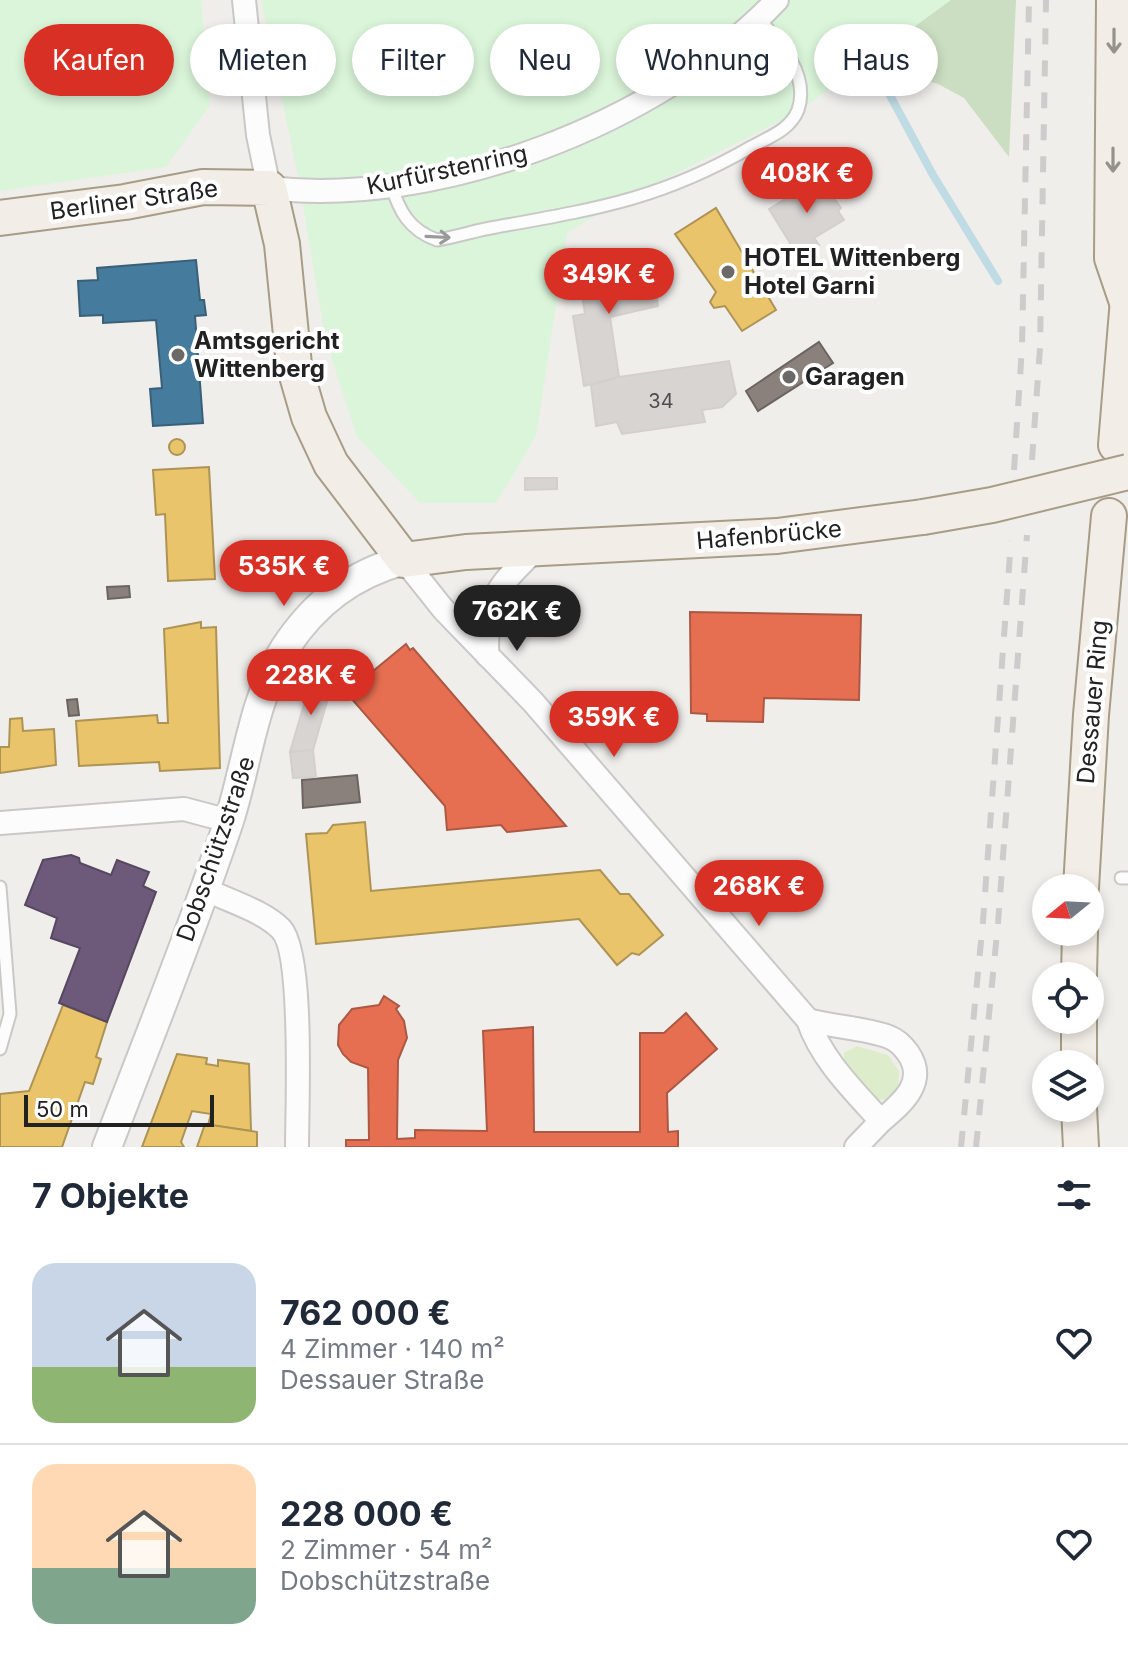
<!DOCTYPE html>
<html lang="de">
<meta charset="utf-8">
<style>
body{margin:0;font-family:Inter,sans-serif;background:#f6f6f7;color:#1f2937;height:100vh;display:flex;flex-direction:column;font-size:30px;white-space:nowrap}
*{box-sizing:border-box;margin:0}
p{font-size:26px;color:#747a83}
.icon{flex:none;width:44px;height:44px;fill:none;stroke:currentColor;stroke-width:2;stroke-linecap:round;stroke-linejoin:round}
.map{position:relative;height:1147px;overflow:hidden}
.panel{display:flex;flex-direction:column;background:#fff;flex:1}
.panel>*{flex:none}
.top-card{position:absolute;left:24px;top:24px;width:1080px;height:72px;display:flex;gap:16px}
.needle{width:52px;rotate:252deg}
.tools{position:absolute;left:1032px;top:874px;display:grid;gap:16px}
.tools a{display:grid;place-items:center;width:72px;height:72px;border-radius:50%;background:#fff;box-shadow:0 4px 12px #0003;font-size:40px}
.scale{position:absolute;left:24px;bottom:20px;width:190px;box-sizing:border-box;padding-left:8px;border:4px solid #222;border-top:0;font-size:22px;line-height:28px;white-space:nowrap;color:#222;-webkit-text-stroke:6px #fff;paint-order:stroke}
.price{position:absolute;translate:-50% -68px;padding:0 18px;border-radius:28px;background:#d93025;color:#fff;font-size:26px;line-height:52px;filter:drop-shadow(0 2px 4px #0008)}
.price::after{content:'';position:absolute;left:50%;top:48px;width:24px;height:18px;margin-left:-12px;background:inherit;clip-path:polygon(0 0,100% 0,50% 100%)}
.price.current{background:#222;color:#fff}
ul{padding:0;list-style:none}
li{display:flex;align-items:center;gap:24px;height:200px;padding:0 32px}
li+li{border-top:2px solid #e0e1e3}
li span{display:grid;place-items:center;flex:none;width:224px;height:160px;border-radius:24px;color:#555}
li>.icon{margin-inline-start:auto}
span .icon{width:96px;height:96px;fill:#fffc;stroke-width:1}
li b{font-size:34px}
h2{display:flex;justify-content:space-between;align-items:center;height:96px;padding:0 32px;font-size:34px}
.pill{padding:0 28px;border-radius:36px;background:#fff;box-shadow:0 4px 12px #0003;font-size:28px;line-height:72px}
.pill.current{background:#d93025;color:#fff}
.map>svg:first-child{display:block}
</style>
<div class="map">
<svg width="1128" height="1147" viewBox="0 0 1128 1147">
<rect width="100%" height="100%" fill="#f0eeeb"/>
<polygon fill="#ddeccb" points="857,1046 888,1055 899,1071 898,1091 888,1100 874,1099 844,1064 844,1053"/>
<polygon fill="#cbdec1" points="814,0 1016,0 1009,157 964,98 938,84 882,67 851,46"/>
<g fill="#daf5da">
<polygon points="0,0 201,0 210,105 166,167 0,191"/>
<polygon points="261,0 951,0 798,112 606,209 567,233 536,436 496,503 420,503 357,437 325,338 298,175"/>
</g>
<g fill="#e9c46a" stroke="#ad9354" stroke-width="2">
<polygon points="716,208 776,310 742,331 725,306 714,308 710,302 716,292 675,234"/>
<circle cx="177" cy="447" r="8"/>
<polygon points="209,467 215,579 168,581 165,514 156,515 153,470"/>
<polygon points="201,622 201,628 216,627 220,768 160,771 159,762 79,766 76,721 157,715 158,723 168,723 164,629"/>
<polygon points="22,718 23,731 54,729 56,765 0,773 0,747 9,747 10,719"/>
<polygon points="365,822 371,891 600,870 620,894 629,894 663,935 639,955 632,953 617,965 579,919 316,944 306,834 327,833 333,825"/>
<polygon points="63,1005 107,1022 96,1057 101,1059 93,1084 85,1082 62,1147 0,1147 0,1094 29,1091"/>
<polygon points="177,1054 207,1058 206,1064 218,1066 218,1060 249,1064 251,1131 208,1125 211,1114 192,1111 181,1142 184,1147 142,1147"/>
<polygon points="205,1124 257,1132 257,1147 197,1147"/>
</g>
<g fill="#e76f51" stroke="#ac5843" stroke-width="2">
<polygon points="690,612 861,615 859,700 764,698 763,722 707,721 707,714 691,713"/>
<polygon points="406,644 410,650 413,648 566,826 507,832 501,825 447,830 445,806 350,697 350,690"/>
<polygon points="384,996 399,1006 396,1009 404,1021 407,1038 398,1060 397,1139 415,1138 415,1130 487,1131 483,1031 533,1027 534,1132 640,1132 640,1033 664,1033 686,1013 717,1049 667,1093 668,1132 678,1131 678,1147 346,1147 346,1140 369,1140 368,1068 351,1062 343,1054 338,1045 339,1025 352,1009 379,1005"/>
</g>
<polygon fill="#6d597a" stroke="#564860" stroke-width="2" points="71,855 79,858 80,863 111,875 117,860 149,872 143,886 156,892 107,1022 59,1003 80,948 51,938 57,918 25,905 43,860"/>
<polygon fill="#457b9d" stroke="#3a6078" stroke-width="2" points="196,260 200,300 204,300 206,315 195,316 203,423 153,426 150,389 162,388 156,320 103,323 103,315 80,316 78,281 98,280 97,268"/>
<g fill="#8a817c" stroke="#6b6461" stroke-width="2">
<polygon points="819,342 833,363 758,411 746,391"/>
<polygon points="129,586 130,597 108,599 107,587"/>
<polygon points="77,699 79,715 69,716 67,700"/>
<polygon points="357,775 360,802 303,808 302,780"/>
</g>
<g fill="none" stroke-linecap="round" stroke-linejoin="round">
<polyline stroke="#bfdbe3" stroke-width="8" points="886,88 933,175 998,281"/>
</g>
<g fill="#d7d4d2" stroke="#d3d0cc" stroke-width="2">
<polygon points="819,178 841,208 838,211 844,220 814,238 819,245 805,254 801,247 795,251 769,209"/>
<polygon points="651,265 658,306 610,317 619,377 584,386 573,316 585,314 579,276"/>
<polygon points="729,361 736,394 722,407 702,410 705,422 622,434 617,422 596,426 591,385 619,377"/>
<polygon points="525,478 557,478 557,489 525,490"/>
<polygon points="317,680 326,683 330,691 313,750 290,752 310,684"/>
<polygon points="313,750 316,777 293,778 290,752"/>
</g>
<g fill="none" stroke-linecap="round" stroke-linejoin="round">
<defs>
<g id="service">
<path d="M391,184C399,211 409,230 437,240C457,237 476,230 496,227C596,209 661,199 751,147C769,137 790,130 798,110C810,75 780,42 759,19"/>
<polyline points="1121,878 1128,878"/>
<polyline points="0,887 10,1014 0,1049"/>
</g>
<g id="minor">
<path d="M244,0L258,135L269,188C438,208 660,123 777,0"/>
<polyline points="404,560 443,609 533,702 808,1020"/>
<path d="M487,655C487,595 495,590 537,548"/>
<polyline points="0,823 184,809 229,821"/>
<path d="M205,889C228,901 262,910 281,929C304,953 297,1107 297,1147"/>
<path d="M808,1020C833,1027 866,1028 889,1037C897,1040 903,1046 908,1053C928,1082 902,1103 881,1121C853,1090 821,1059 808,1020Z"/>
<polyline points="856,1147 881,1121"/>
</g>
<path id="tertiary" d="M107,1147C148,1039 192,931 229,821C247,765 253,699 285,648C315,602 353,574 404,560"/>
<g id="primary">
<polyline points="1114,0 1112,258 1127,302"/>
<polyline points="0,218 125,202 203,187 269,188 282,244 294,365 309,417 331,464 404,560 466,552 777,536 923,517"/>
<polyline points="1116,445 1128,299"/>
<polyline points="1081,888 1091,715 1109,516"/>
<polyline points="1079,976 1080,932"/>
<polyline points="1079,1064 1079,1020"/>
<polyline points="1079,1108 1081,1147"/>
</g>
</defs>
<use href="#service" stroke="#c9c8c7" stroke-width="15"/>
<use href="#minor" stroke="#c9c8c7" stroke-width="26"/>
<use href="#tertiary" stroke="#c9c8c7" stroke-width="32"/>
<use href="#primary" stroke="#a79c86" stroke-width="38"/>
<use href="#service" stroke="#fdfcfc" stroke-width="11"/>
<use href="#minor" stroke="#fdfcfc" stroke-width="22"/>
<use href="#tertiary" stroke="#fdfcfc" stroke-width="28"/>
<use href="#primary" stroke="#f3ede7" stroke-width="34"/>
<g stroke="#ccc" stroke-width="6" stroke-dasharray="16 16" stroke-linecap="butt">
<polyline points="1032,460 1040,348 1046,0"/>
<polyline points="1014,470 1022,347 1029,0"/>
<polyline points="961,1147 983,921 1011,541"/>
<polyline points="976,1147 998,923 1027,535"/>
</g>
<defs>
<polyline id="primary-bridge" points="923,517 992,505 1128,472"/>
</defs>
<use href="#primary-bridge" stroke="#a79c86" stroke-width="38" stroke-linecap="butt"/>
<use href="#primary-bridge" stroke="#f3ede7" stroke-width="34"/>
</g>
<defs><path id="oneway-shaft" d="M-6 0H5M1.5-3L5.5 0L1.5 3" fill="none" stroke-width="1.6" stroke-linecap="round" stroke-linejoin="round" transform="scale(2)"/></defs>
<g stroke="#95928e">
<use href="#oneway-shaft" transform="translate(1114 41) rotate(90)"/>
<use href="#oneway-shaft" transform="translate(1113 160) rotate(90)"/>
</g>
<use stroke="#9a9a9a" href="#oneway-shaft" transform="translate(438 237) rotate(3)"/>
<g fill="#6a6968" stroke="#fff" stroke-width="3">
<circle cx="728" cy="272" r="8"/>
<circle cx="178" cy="355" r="8"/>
<circle cx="789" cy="377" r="8"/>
</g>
<g text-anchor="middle" stroke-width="8" stroke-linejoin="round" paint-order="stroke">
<g font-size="20" fill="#4f4e4e">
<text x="661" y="408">34</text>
</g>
<g font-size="24" fill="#222" stroke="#fff">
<text transform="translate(447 170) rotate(-12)" y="8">Kurfürstenring</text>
<text transform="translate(134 200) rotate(-8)" y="8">Berliner Straße</text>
<text transform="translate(769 535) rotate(-5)" y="8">Hafenbrücke</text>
<text transform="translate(1093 702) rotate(-85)" y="8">Dessauer Ring</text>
<text transform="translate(216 849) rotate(-71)" y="8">Dobschützstraße</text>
</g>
<g font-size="24" font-weight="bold" fill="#222" stroke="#fff" text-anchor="start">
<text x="744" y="266">HOTEL Wittenberg<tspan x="744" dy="28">Hotel Garni</tspan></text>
<text x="194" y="349">Amtsgericht<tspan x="194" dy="28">Wittenberg</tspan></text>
<text x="805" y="385">Garagen</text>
</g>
</g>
</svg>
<div class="tools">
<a><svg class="needle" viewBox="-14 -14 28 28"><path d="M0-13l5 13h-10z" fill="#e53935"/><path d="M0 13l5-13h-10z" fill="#747a83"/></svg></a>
<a><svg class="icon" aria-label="locate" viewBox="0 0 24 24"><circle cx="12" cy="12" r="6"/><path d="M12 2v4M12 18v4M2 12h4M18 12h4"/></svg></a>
<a><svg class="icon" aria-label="layers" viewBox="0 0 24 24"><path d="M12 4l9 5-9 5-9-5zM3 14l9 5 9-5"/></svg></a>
</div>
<div class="scale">50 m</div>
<b class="price" style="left:807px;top:215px">408K €</b>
<b class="price" style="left:609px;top:316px">349K €</b>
<b class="price" style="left:284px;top:608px">535K €</b>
<b class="price current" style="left:517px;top:653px">762K €</b>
<b class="price" style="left:311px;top:717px">228K €</b>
<b class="price" style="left:614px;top:759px">359K €</b>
<b class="price" style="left:759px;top:928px">268K €</b>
<div class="top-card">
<a class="pill current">Kaufen</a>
<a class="pill">Mieten</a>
<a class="pill">Filter</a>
<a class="pill">Neu</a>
<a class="pill">Wohnung</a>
<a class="pill">Haus</a>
</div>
</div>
<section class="panel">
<h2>7 Objekte<svg class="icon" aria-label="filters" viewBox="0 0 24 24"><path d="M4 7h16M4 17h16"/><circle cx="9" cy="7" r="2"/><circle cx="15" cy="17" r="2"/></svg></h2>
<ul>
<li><span style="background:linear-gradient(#c9d6e8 65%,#8fb573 0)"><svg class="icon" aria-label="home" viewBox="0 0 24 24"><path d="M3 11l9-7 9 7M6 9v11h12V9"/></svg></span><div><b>762 000 €</b><p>4 Zimmer · 140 m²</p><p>Dessauer Straße</p></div><svg class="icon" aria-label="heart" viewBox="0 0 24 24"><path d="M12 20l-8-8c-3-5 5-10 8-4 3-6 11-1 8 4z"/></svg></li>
<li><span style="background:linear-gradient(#ffd9b3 65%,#7fa58c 0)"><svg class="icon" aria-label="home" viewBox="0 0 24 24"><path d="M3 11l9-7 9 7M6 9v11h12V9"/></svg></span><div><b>228 000 €</b><p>2 Zimmer · 54 m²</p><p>Dobschützstraße</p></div><svg class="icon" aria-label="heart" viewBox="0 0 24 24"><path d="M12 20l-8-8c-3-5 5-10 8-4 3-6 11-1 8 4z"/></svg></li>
</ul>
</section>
